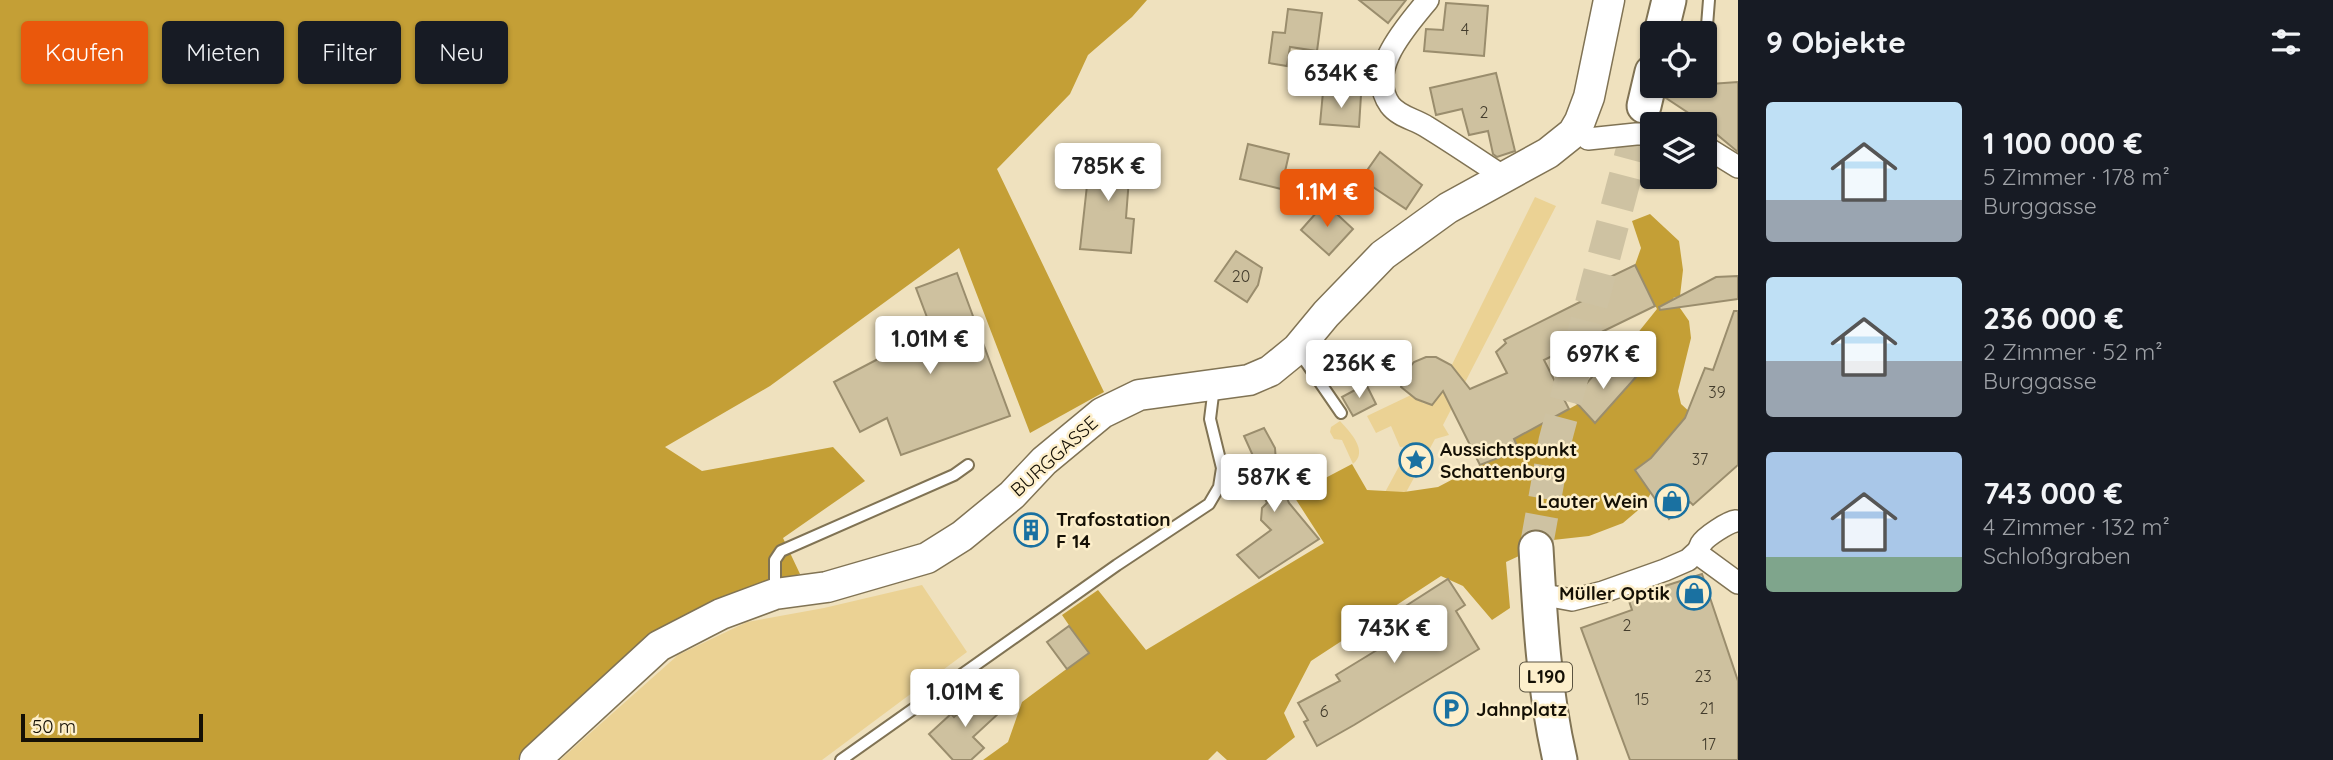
<!DOCTYPE html>
<html lang="de">
<meta charset="utf-8">
<style>
body{margin:0;font-family:Quicksand,sans-serif;background:#20242c;color:#f1f3f6;height:100vh;display:flex;flex-direction:column;font-size:26px;white-space:nowrap}
*{box-sizing:border-box;margin:0}
p{font-size:23px;color:#9ea1a6}
.icon{flex:none;width:38px;height:38px;fill:none;stroke:currentColor;stroke-width:2;stroke-linecap:round;stroke-linejoin:round}
.map{position:relative;flex:1;overflow:hidden}
.side{display:flex;flex-direction:column;background:#171b24;width:595px}
.side>*{flex:none}
.hud{position:absolute;left:21px;top:21px;width:665px;height:63px;display:flex;gap:14px}
.tools{position:absolute;left:1640px;top:21px;display:grid;gap:14px}
.tools a{display:grid;place-items:center;width:77px;height:77px;border-radius:7px;background:#171b24;box-shadow:0 2px 5px #0004;font-size:35px}
.scale{position:absolute;left:21px;bottom:18px;width:182px;box-sizing:border-box;padding-left:7px;border:4px solid #151005;border-top:0;font-size:19px;line-height:24px;white-space:nowrap;color:#151005;-webkit-text-stroke:5px #fdefcb;paint-order:stroke}
.price{position:absolute;translate:-50% -60px;padding:0 16px;border-radius:7px;background:#fff;color:#222;font-size:23px;line-height:46px;filter:drop-shadow(0 2px 4px #0008)}
.price::after{content:'';position:absolute;left:50%;top:42px;width:21px;height:16px;margin-left:-10px;background:inherit;clip-path:polygon(0 0,100% 0,50% 100%)}
.price.on{background:#ea580c;color:#fff}
ul{padding:0;list-style:none}
li{display:flex;align-items:center;gap:21px;height:175px;padding:0 28px}
li span{display:grid;place-items:center;flex:none;width:196px;height:140px;border-radius:7px;color:#555}
li>.icon{margin-inline-start:auto}
span .icon{width:84px;height:84px;fill:#fffc;stroke-width:1}
li b{font-size:30px}
h2{display:flex;justify-content:space-between;align-items:center;height:84px;padding:0 28px;font-size:30px}
.chip{padding:0 24px;border-radius:7px;background:#171b24;box-shadow:0 2px 5px #0004;font-size:24px;line-height:63px}
.chip.on{background:#ea580c;color:#fff}
main{display:flex;flex:1;min-height:0}
.map>svg:first-child{display:block}
</style>
<main>
<div class="map">
<svg width="1738" height="760" viewBox="0 0 1738 760">
<rect width="100%" height="100%" fill="#efe1be"/>
<g fill="#ebd294">
<polygon points="1535,197 1556,206 1443,425 1449,435 1435,439 1365,568 1349,559 1410,446 1400,447 1391,426 1376,433 1367,416 1411,395 1423,403 1432,405"/>
<path d="M1340,421C1350,432 1369,451 1353,464L1342,440L1334,439L1330,432L1331,427Z"/>
<polygon points="922,585 967,652 822,760 560,760 678,655 747,622 824,608"/>
</g>
<g fill="#c49f36">
<polygon points="0,0 1147,0 1132,17 1088,55 1070,94 997,169 1104,392 1030,433 959,248 770,386 665,447 702,471 833,447 865,481 783,538 800,574 729,595 659,633 518,760 0,760"/>
<polygon points="1650,214 1679,241 1683,270 1680,296 1673,298 1689,321 1691,338 1678,391 1681,404 1692,414 1658,453 1635,470 1651,493 1643,506 1623,523 1589,536 1553,540 1506,562 1510,608 1492,620 1463,586 1441,576 1311,661 1284,713 1295,737 1266,760 1227,760 1217,751 1208,760 983,760 1008,742 1022,702 1088,653 1062,615 1098,590 1146,650 1324,543 1293,495 1352,464 1367,490 1404,492 1438,487 1480,465 1519,450 1514,439 1578,404 1595,423 1636,377 1612,365 1657,309 1635,265 1641,248 1632,221"/>
</g>
<g fill="#cec19f" stroke="#9a8d6d" stroke-width="2">
<polygon points="1359,0 1406,0 1388,23"/>
<polygon points="1446,3 1488,6 1484,56 1424,51 1426,29 1443,30"/>
<polygon points="1288,9 1322,13 1317,51 1290,47 1287,66 1269,63 1273,32 1285,33"/>
<polygon points="1496,73 1515,151 1497,157 1493,154 1488,131 1469,135 1462,109 1436,115 1430,88"/>
<polygon points="1738,82 1738,152 1715,133 1704,130 1704,124 1699,124 1693,116 1666,98 1668,87"/>
<polygon points="1323,92 1361,95 1359,127 1320,124"/>
<polygon points="1248,144 1289,154 1281,189 1240,179"/>
<polygon points="1091,149 1131,152 1126,218 1134,219 1131,253 1080,249"/>
<polygon points="1380,152 1422,185 1406,209 1361,179"/>
<polygon points="1325,203 1353,229 1329,255 1301,230"/>
<polygon points="1236,251 1262,268 1258,285 1247,302 1215,281"/>
<polygon points="1635,265 1655,306 1544,360 1569,409 1514,439 1519,450 1480,465 1443,391 1432,405 1416,399 1401,387 1410,367 1414,362 1426,357 1436,357 1451,365 1470,389 1507,373 1496,352 1506,343 1504,340 1588,298 1583,290"/>
<polygon points="957,273 1010,416 901,455 887,418 860,432 834,382 903,346 898,336 928,320 916,288"/>
<polygon points="1738,276 1738,299 1660,310 1659,307 1716,277"/>
<polygon points="1734,311 1738,311 1738,465 1693,505 1690,502 1669,519 1635,470 1651,458 1685,418 1705,368 1713,370"/>
<polygon points="1605,362 1636,377 1595,423 1573,399"/>
<polygon points="1366,384 1376,404 1353,416 1342,397"/>
<polygon points="1264,428 1275,448 1277,476 1289,503 1319,539 1259,578 1237,555 1271,530 1261,520 1262,508 1267,503 1256,477 1254,458 1244,436"/>
<polygon points="1702,574 1738,681 1738,760 1630,760 1581,628 1632,610 1628,598"/>
<polygon points="1448,579 1465,605 1456,611 1479,649 1354,725 1317,746 1304,722 1308,720 1298,703 1340,681 1336,675 1413,628 1401,609"/>
<polygon points="1069,626 1089,653 1067,669 1047,642"/>
<polygon points="980,692 999,713 973,737 984,748 971,760 953,760 929,734 951,714 954,717"/>
</g>
<g fill="none" stroke-linecap="round" stroke-linejoin="round">
<polyline stroke="#cec2a2" stroke-width="33" stroke-dasharray="33 17" stroke-linecap="butt" points="1536,548 1555,441 1644,106"/>
<defs>
<g id="lane">
<polyline points="1704,64 1709,0"/>
<polyline points="1299,352 1341,413"/>
<polyline points="775,591 775,560 781,551 954,475 968,465"/>
<polyline points="841,760 1117,565 1209,504 1219,487 1222,468 1210,419 1214,387"/>
</g>
<g id="street">
<path d="M1428,0C1407,26 1365,70 1390,105C1399,117 1415,119 1427,127C1453,143 1478,160 1504,177"/>
<polyline points="1588,139 1636,134 1652,134"/>
<polyline points="1704,146 1738,167"/>
<path d="M1736,521C1728,522 1705,537 1701,544C1698,549 1700,552 1701,556L1738,583"/>
<polyline points="1539,594 1572,600 1603,592 1665,570 1688,560 1699,550"/>
</g>
<polyline id="secondary" points="535,760 659,646 721,614 775,594 827,587 927,558 962,536 1012,495 1044,461 1102,413 1139,395 1249,380 1270,371 1297,349 1326,314 1383,255 1448,208 1548,153 1573,133 1580,121 1589,97 1609,0"/>
<g id="primary">
<polyline points="1661,33 1669,0"/>
<polyline points="1644,106 1652,72"/>
<path d="M1536,548C1540,619 1544,691 1560,760"/>
</g>
</defs>
<use href="#lane" stroke="#807354" stroke-width="14"/>
<use href="#street" stroke="#807354" stroke-width="24"/>
<use href="#secondary" stroke="#807354" stroke-width="33"/>
<use href="#primary" stroke="#807354" stroke-width="37"/>
<use href="#lane" stroke="#fff" stroke-width="10"/>
<use href="#street" stroke="#fff" stroke-width="21"/>
<use href="#secondary" stroke="#fff" stroke-width="30"/>
<use href="#primary" stroke="#fff" stroke-width="33"/>
</g>
<defs>
<symbol id="sight-ring" viewBox="-11 -11 22 22"><circle r="9.5" fill="#fdefcb" stroke="#1a71a1" stroke-width="1.5"/><path d="M0-6L1.8-2.2L6-1.7L2.9 1.2L3.7 5.4L0 3.3L-3.7 5.4L-2.9 1.2L-6-1.7L-1.8-2.2Z" fill="#1a71a1"/></symbol>
<symbol id="shop-ring" viewBox="-11 -11 22 22"><circle r="9.5" fill="#fdefcb" stroke="#1a71a1" stroke-width="1.5"/><path d="M-5-2.5h2.3a2.7 3.5 0 0 1 5.4 0H5L5.5 6h-11ZM-1.5-2.5h3a1.5 2.3 0 0 0-3 0Z" fill="#1a71a1"/></symbol>
<symbol id="building-ring" viewBox="-11 -11 22 22"><circle r="9.5" fill="#fdefcb" stroke="#1a71a1" stroke-width="1.5"/><path d="M-4-6H4V6H1V3H-1V6H-4ZM-2.5-4.3h1.7v1.8h-1.7ZM.8-4.3h1.7v1.8H.8ZM-2.5-1h1.7V.8h-1.7ZM.8-1h1.7V.8H.8Z" fill="#1a71a1"/></symbol>
<symbol id="parking-ring" viewBox="-11 -11 22 22"><circle r="9.5" fill="#fdefcb" stroke="#1a71a1" stroke-width="1.5"/><path d="M-3.5-5.5H1a3.5 3.5 0 0 1 0 7H-1V5.5H-3.5ZM-1-3.4V-.6H.8a1.4 1.4 0 0 0 0-2.8Z" fill="#1a71a1"/></symbol>
</defs>
<g fill-rule="evenodd">
<use href="#sight-ring" x="1397" y="441" width="38" height="38"/>
<use href="#shop-ring" x="1653" y="482" width="38" height="38"/>
<use href="#building-ring" x="1012" y="511" width="38" height="38"/>
<use href="#shop-ring" x="1675" y="574" width="38" height="38"/>
<use href="#parking-ring" x="1432" y="690" width="38" height="38"/>
</g>
<g text-anchor="middle" stroke-width="5" stroke-linejoin="round" paint-order="stroke">
<g font-size="16" fill="#433c2c">
<text x="1465" y="35">4</text>
<text x="1484" y="118">2</text>
<text x="1241" y="282">20</text>
<text x="1717" y="398">39</text>
<text x="1700" y="465">37</text>
<text x="1627" y="631">2</text>
<text x="1703" y="682">23</text>
<text x="1642" y="705">15</text>
<text x="1707" y="714">21</text>
<text x="1324" y="717">6</text>
<text x="1709" y="750">17</text>
</g>
<rect fill="#fdefcb" stroke="#5b5340" stroke-width="2" x="1520" y="662.5" width="52" height="29" rx="5"/>
<g font-size="18" font-weight="bold" fill="#151005">
<text x="1546" y="683">L190</text>
</g>
<g font-size="19" font-weight="bold" fill="#151005" stroke="#fdefcb" text-anchor="start">
<text x="1440" y="456">Aussichtspunkt<tspan x="1440" dy="22">Schattenburg</tspan></text>
<text x="1648" y="508" text-anchor="end">Lauter Wein</text>
<text x="1056" y="526">Trafostation<tspan x="1056" dy="22">F 14</tspan></text>
<text x="1670" y="600" text-anchor="end">Müller Optik</text>
<text x="1476" y="716">Jahnplatz</text>
</g>
<g font-size="19" fill="#151005" stroke="#fdefcb">
<text transform="translate(1054 456) rotate(-42)" y="7">BURGGASSE</text>
</g>
</g>
</svg>
<div class="tools">
<a><svg class="icon" aria-label="locate" viewBox="0 0 24 24"><circle cx="12" cy="12" r="6"/><path d="M12 2v4M12 18v4M2 12h4M18 12h4"/></svg></a>
<a><svg class="icon" aria-label="layers" viewBox="0 0 24 24"><path d="M12 4l9 5-9 5-9-5zM3 14l9 5 9-5"/></svg></a>
</div>
<div class="scale">50 m</div>
<b class="price" style="left:1341px;top:110px">634K €</b>
<b class="price" style="left:1108px;top:203px">785K €</b>
<b class="price on" style="left:1327px;top:229px">1.1M €</b>
<b class="price" style="left:930px;top:376px">1.01M €</b>
<b class="price" style="left:1603px;top:391px">697K €</b>
<b class="price" style="left:1359px;top:400px">236K €</b>
<b class="price" style="left:1274px;top:514px">587K €</b>
<b class="price" style="left:1394px;top:665px">743K €</b>
<b class="price" style="left:965px;top:729px">1.01M €</b>
<div class="hud">
<a class="chip on">Kaufen</a>
<a class="chip">Mieten</a>
<a class="chip">Filter</a>
<a class="chip">Neu</a>
</div>
</div>
<section class="side">
<h2>9 Objekte<svg class="icon" aria-label="filters" viewBox="0 0 24 24"><path d="M4 7h16M4 17h16"/><circle cx="9" cy="7" r="2"/><circle cx="15" cy="17" r="2"/></svg></h2>
<ul>
<li><span style="background:linear-gradient(#bfe0f5 70%,#9aa5b1 0)"><svg class="icon" aria-label="home" viewBox="0 0 24 24"><path d="M3 11l9-7 9 7M6 9v11h12V9"/></svg></span><div><b>1 100 000 €</b><p>5 Zimmer · 178 m²</p><p>Burggasse</p></div></li>
<li><span style="background:linear-gradient(#bfe0f5 60%,#9aa5b1 0)"><svg class="icon" aria-label="home" viewBox="0 0 24 24"><path d="M3 11l9-7 9 7M6 9v11h12V9"/></svg></span><div><b>236 000 €</b><p>2 Zimmer · 52 m²</p><p>Burggasse</p></div></li>
<li><span style="background:linear-gradient(#a9c7e8 75%,#7fa58c 0)"><svg class="icon" aria-label="home" viewBox="0 0 24 24"><path d="M3 11l9-7 9 7M6 9v11h12V9"/></svg></span><div><b>743 000 €</b><p>4 Zimmer · 132 m²</p><p>Schloßgraben</p></div></li>
</ul>
</section>
</main>
